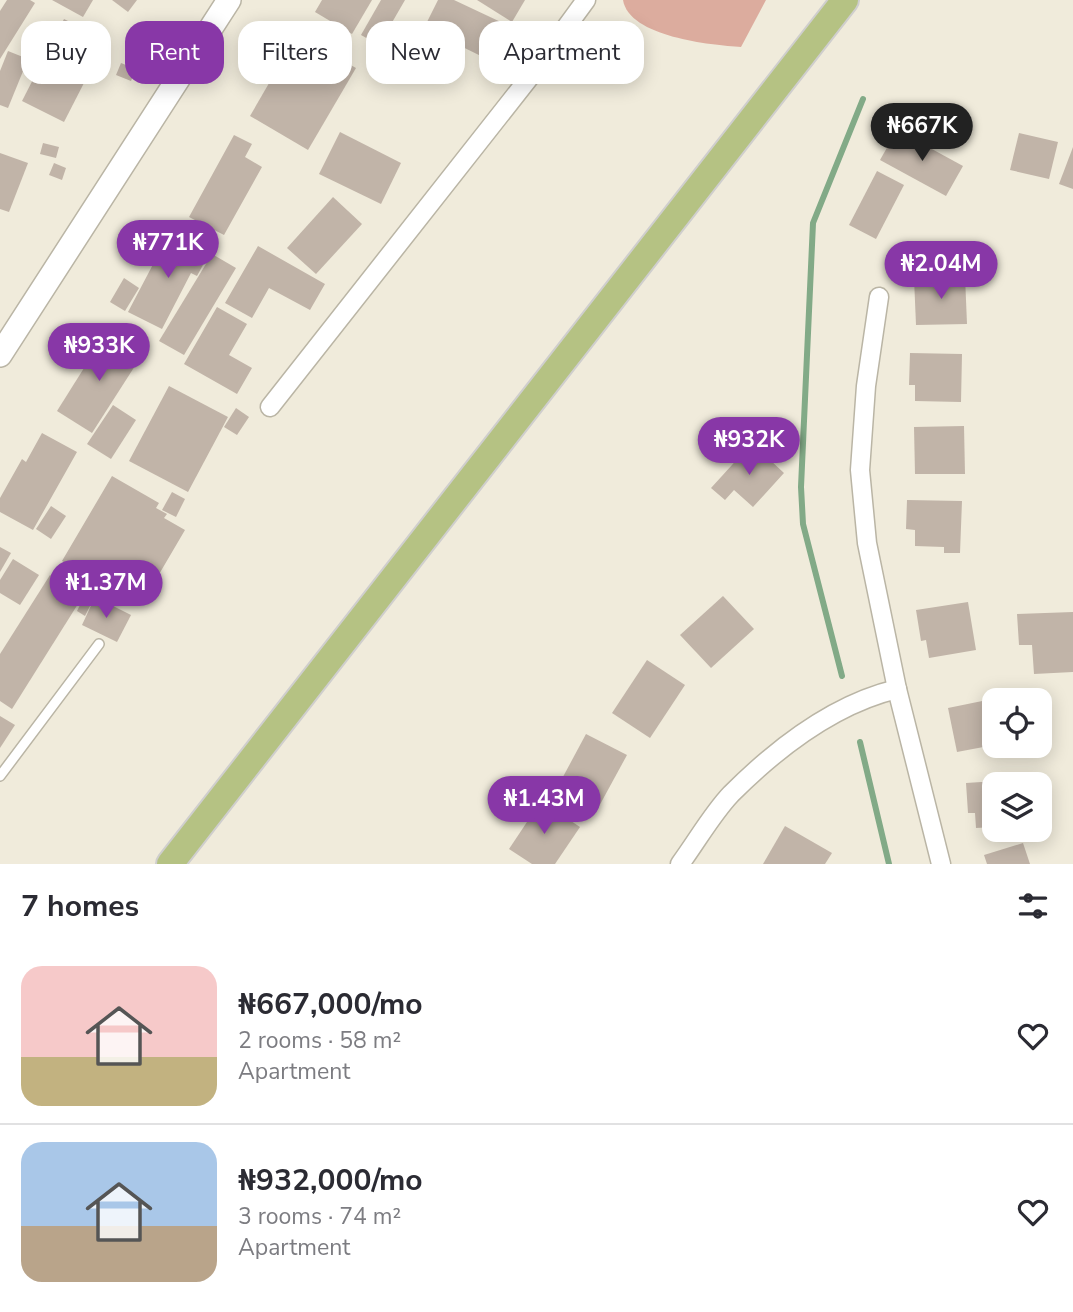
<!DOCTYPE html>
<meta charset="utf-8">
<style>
body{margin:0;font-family:"Nunito Sans",sans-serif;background:#f7f7f7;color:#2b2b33;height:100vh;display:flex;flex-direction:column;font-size:26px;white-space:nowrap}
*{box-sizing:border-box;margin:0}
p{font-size:23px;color:#7c7c81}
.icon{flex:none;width:38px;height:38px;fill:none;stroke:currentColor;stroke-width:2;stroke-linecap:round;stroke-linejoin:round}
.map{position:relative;height:864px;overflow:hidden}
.side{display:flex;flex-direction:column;background:#fff;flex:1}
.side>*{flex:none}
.top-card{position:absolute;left:21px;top:21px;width:700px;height:63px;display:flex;gap:14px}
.buttons{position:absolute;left:982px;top:688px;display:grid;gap:14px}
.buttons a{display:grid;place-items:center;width:70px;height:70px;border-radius:14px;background:#fff;box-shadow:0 4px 18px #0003;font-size:35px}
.price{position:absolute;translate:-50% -60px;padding:0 16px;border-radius:24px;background:#8837a7;color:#fff;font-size:23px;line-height:46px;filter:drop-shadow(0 2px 4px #0008)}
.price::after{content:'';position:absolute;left:50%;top:42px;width:21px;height:16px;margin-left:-10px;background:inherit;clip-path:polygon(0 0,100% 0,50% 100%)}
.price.active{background:#222;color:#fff}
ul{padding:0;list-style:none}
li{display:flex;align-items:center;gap:21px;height:175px;padding:0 21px}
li+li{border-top:2px solid #e1e1e2}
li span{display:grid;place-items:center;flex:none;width:196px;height:140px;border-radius:21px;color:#555}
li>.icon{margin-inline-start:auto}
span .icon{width:84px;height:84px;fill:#fffc;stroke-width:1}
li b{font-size:30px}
h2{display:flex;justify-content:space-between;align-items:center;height:84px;padding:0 21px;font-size:30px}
.chip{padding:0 24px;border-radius:21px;background:#fff;box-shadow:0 4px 18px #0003;font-size:24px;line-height:63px}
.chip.active{background:#8837a7;color:#fff}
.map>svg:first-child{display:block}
</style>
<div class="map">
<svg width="1073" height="864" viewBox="0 0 1073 864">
<rect width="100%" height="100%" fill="#f0ebdb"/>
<path fill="#dcac9e" d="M623,0H766L741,47C711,45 629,37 623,0Z"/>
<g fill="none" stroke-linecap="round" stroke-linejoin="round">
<g stroke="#82aa87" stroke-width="6">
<polyline points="842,676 803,524 801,487 813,223 863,99"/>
<polyline points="860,742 889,864"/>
</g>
</g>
<g fill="#c1b4a8">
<polygon points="7,0 30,0 35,3 0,59 0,11"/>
<polygon points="52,0 93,0 83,17"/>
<polygon points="112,0 137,0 128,12"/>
<polygon points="322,0 372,0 352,34 315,12"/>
<polygon points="381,0 405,0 379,45 361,35"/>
<polygon points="438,0 454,0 505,24 487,59 424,28"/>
<polygon points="477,0 525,0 512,22"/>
<polygon points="64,19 106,40 64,122 22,101"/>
<polygon points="297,35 356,68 308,150 250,116"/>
<polygon points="8,51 28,59 8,108 0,105 0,71"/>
<polygon points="121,63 136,69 131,81 116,75"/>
<polygon points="897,130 963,166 946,196 880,160"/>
<polygon points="340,132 401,163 381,204 319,174"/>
<polygon points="1019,133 1058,142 1049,179 1010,170"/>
<polygon points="234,135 252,144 245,157 262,167 224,235 189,217"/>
<polygon points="43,143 59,147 56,158 40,154"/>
<polygon points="1073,147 1073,189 1059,184"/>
<polygon points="0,153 28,163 9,212 0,209"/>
<polygon points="54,163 66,168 62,180 49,175"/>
<polygon points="877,171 904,185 876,239 849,225"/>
<polygon points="333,197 362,224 316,274 287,248"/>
<polygon points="170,232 210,252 197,276 191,273 162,329 128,312"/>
<polygon points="258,246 325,284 310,310 269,288 252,318 225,303"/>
<polygon points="212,254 236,268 184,355 159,341"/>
<polygon points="965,276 967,324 916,325 914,278"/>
<polygon points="124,278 139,288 125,311 110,302"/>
<polygon points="217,307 247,324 229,355 252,368 237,394 184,364"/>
<polygon points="106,333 142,355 92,433 57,411"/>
<polygon points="910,353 962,354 961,402 915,401 915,385 909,385"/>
<polygon points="169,386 228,417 188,492 129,461"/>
<polygon points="113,405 136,420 111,459 87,444"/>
<polygon points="236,408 249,417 237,435 224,427"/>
<polygon points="964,426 965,474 915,474 914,427"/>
<polygon points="42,433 77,452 33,530 0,512 0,498 22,459 26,462"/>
<polygon points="752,443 784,473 753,507 734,490 725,500 711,488"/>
<polygon points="112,476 159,503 156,508 167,514 164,518 185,530 158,576 145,569 128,598 62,561"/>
<polygon points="172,492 185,499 176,517 162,510"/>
<polygon points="907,500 962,501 960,553 944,553 944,547 915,546 915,530 906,529"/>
<polygon points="51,506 66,516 51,539 36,529"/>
<polygon points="0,547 11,553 0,572"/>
<polygon points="13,559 39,575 20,605 0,593 0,580"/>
<polygon points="144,574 157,581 146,599 134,593"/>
<polygon points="50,575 83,596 12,709 0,701 0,654"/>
<polygon points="86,593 94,598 85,616 77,611"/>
<polygon points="723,596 754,629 711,668 680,635"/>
<polygon points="95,597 131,615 117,642 82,625"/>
<polygon points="968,602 976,650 929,658 926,640 921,641 916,610"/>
<polygon points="1073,612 1073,672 1034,674 1032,645 1019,645 1017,614"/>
<polygon points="647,660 685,685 650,738 612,713"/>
<polygon points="992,699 994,711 994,745 957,752 948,708"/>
<polygon points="0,716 15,725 0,748"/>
<polygon points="586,734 627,755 597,810 557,788"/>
<polygon points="1012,780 1013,784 994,784 994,827 976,828 975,813 968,813 966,783"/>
<polygon points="541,801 580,827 555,864 532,864 509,849"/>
<polygon points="785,826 832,853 825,864 763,864"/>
<polygon points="1023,843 1030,864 987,864 984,855"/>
</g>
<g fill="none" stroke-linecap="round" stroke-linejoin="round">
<defs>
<polyline id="lane" points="0,776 99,644"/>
<g id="street">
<polyline points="879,297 866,386 860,470 867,543 897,689 941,864"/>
<polyline points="270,407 529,78 586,0"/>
<path d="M680,864C697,841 712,814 731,794C776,749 834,704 897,689"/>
</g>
<polyline id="secondary" points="0,355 229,0"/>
<polyline id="primary" points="170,864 845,0"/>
</defs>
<use href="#lane" stroke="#bab5a5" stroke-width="12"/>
<use href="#street" stroke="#bab5a5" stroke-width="21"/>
<use href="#secondary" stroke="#bab5a5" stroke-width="26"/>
<use href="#primary" stroke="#cfcecd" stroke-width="30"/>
<use href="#lane" stroke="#fff" stroke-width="9"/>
<use href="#street" stroke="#fff" stroke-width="18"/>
<use href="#secondary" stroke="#fff" stroke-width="23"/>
<use href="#primary" stroke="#b5c283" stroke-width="26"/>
</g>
</svg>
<div class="buttons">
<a><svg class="icon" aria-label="locate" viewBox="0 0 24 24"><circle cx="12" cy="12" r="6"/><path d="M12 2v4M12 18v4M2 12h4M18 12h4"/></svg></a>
<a><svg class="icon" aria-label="layers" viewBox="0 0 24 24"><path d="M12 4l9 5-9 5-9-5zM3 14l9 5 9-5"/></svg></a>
</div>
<b class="price active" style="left:922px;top:163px">₦667K</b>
<b class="price" style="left:168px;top:280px">₦771K</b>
<b class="price" style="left:941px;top:301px">₦2.04M</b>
<b class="price" style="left:99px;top:383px">₦933K</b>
<b class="price" style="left:749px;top:477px">₦932K</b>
<b class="price" style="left:106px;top:620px">₦1.37M</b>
<b class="price" style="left:544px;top:836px">₦1.43M</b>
<div class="top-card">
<a class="chip">Buy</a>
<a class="chip active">Rent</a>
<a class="chip">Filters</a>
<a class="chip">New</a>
<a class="chip">Apartment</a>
</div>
</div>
<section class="side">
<h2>7 homes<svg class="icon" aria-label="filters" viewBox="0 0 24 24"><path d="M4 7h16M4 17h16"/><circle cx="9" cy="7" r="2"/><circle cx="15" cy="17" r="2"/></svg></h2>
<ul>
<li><span style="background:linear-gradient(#f6c9c9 65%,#c2b280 0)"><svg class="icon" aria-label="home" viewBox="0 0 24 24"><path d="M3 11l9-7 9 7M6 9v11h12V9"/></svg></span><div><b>₦667,000/mo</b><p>2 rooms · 58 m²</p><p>Apartment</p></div><svg class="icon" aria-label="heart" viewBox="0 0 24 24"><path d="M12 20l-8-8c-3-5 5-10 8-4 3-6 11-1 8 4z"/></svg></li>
<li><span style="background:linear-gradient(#a9c7e8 60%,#b9a48a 0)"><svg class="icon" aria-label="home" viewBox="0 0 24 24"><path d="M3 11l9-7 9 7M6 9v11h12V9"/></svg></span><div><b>₦932,000/mo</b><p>3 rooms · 74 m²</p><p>Apartment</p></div><svg class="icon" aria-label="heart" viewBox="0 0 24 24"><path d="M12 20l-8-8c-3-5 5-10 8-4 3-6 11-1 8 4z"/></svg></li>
</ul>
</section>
